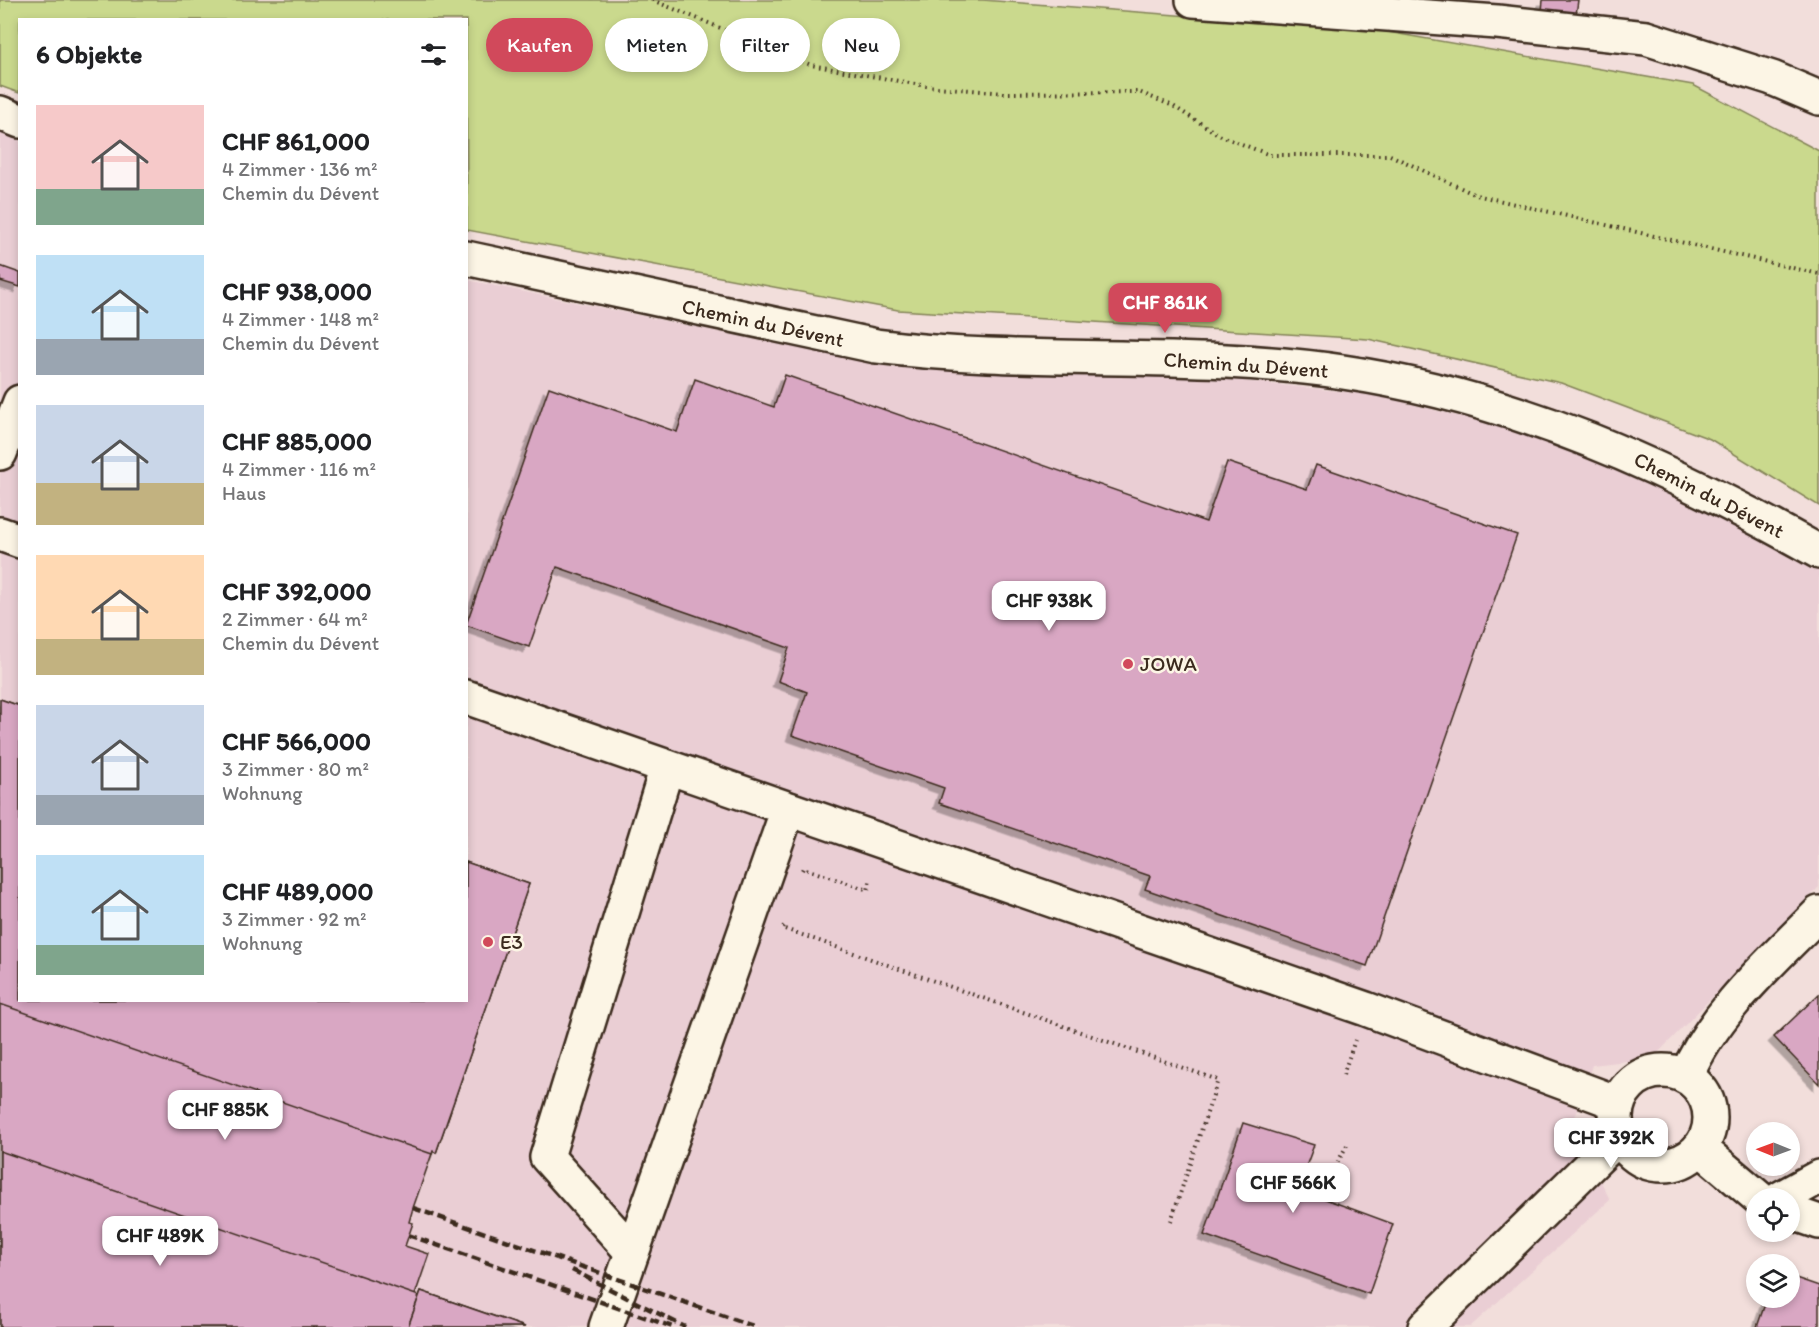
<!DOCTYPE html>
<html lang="de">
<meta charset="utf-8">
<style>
body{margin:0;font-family:Itim,sans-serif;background:#f2f2f2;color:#202124;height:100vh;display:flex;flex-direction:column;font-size:22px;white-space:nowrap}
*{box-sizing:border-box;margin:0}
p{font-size:20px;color:#757577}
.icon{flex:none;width:33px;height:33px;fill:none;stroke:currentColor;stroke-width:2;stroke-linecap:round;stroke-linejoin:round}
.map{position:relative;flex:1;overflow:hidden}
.drawer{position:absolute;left:18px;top:18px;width:450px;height:984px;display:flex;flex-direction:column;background:#fff;border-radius:0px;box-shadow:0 3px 9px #0003}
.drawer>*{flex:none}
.guide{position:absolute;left:486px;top:18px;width:570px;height:54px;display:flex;gap:12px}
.needle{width:39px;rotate:271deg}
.controls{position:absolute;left:1746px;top:1122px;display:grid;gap:12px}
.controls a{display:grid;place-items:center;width:54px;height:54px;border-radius:50%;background:#fff;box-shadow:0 3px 9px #0003;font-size:30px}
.price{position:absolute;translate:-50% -51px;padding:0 14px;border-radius:12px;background:#fff;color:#222;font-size:20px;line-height:39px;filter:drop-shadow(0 2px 3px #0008)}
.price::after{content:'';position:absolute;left:50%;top:36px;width:18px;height:14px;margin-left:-9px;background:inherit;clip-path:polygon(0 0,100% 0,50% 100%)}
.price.current{background:#d1495b;color:#fff}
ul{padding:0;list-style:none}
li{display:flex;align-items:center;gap:18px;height:150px;padding:0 18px}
li span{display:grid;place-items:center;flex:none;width:168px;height:120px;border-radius:0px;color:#555}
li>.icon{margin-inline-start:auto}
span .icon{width:72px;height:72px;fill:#fffc;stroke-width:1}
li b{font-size:26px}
h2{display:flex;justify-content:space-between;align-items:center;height:72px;padding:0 18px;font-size:26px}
.chip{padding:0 21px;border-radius:27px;background:#fff;box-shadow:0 3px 9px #0003;font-size:21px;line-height:54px}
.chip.current{background:#d1495b;color:#fff}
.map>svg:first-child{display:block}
</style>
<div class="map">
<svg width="1819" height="1327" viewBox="0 0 1819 1327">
<defs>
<filter id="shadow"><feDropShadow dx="-5.5" dy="5.5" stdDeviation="0" flood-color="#0004"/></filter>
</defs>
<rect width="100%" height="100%" fill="#f2dedb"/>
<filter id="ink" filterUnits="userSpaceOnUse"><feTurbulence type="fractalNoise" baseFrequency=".0167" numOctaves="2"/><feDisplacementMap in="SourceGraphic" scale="12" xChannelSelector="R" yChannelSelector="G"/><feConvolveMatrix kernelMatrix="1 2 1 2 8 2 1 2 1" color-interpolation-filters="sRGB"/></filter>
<g filter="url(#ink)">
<polygon fill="#eaced4" points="0,133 20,141 20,1000 466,1000 467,280 894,368 1195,376 1375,395 1549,439 1675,492 1819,571 1819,887 1653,1058 1592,1065 1573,1124 1610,1200 1470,1327 0,1327"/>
<polygon fill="#cad98d" stroke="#828256" stroke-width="1.5" points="0,0 983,0 1382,31 1693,85 1819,151 1819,506 1710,439 1561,383 1368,339 898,310 467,230 466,20 20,20 19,93 0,86"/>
<g fill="#d9a7c3" stroke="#3b2a1e" stroke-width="1.5" filter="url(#shadow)">
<polygon points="1543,0 1578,0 1576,15 1542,11"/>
<polygon points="0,266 20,273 20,287 0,281"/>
<polygon points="785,375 1206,522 1227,462 1307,489 1316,465 1517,535 1367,966 1145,889 1150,876 939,803 944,788 792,735 807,692 778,681 789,648 557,567 529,647 466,625 549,387 677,432 695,379 774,407"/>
<polygon points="0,699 20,706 20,1000 466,1000 466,862 529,884 436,1153 433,1151 413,1208 409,1222 413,1223 405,1246 429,1254 415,1295 419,1296 421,1291 525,1327 0,1327"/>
<polygon points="0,699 20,706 20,1000 466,1000 466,862 529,884 436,1153 433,1151 432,1154 0,1004"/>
<polygon points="1819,994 1819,1084 1774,1037"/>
<polygon points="1243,1123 1314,1145 1304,1172 1317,1196 1393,1224 1369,1294 1204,1235"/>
<polygon points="0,1151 419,1296 408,1327 0,1327"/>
<polygon points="1790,1276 1819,1286 1819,1327 1757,1327 1767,1298 1790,1298"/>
<polygon points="421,1291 525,1327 408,1327"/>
</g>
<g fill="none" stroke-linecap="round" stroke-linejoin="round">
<defs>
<g id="minor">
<polyline points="1193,0 1497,22 1646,38 1772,78 1819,98"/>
<polyline points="0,113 20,121"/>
<path d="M466,258L876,346C1031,366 1188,349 1343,372C1514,397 1670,468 1819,552"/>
<polyline points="0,453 20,402"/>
<polyline points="0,534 20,541"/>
<polyline points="466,697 1366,1009 1618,1103"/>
<circle cx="1663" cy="1118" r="47"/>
<path d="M1686,1076C1715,1011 1770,963 1819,913"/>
<polyline points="1700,1148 1759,1198"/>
<polyline points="1781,1198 1819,1177"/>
<polyline points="1790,1212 1819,1222"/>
<polyline points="632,1252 547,1157 667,767"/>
<polyline points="606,1327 788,809"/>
<polyline points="1425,1327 1619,1137"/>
</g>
</defs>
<use href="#minor" stroke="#3b2a1e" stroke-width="38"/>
<g stroke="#3b2a1e" stroke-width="4" stroke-dasharray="1.5 4.5" stroke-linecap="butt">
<polyline points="652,0 811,65 926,86 1004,93 1139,92 1173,106 1221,136 1270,155 1390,155 1476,195 1819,274"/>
<polyline points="802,870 803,868 868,890 871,878"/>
<polyline points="784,926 782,928 1218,1080 1171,1221"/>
<polyline points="1343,1075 1355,1040"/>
<polyline points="1311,1185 1333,1171 1347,1145"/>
</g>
<use href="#minor" stroke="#fcf5e5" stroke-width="33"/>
<g stroke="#3b2a1e" stroke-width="4.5" stroke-dasharray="9 4.5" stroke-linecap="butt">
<polyline points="413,1208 756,1327"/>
<polyline points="408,1235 673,1327"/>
<polyline points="572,1270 685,1327"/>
</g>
</g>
</g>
<g fill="#d1495b" stroke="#fcf5e5" stroke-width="2">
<circle cx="1128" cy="664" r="6"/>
<circle cx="488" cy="942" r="6"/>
</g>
<g text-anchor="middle" stroke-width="5" stroke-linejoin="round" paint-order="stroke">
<g font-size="21" fill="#3b2a1e" stroke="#fcf5e5">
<text transform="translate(763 323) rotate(12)" y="7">Chemin du Dévent</text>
<text transform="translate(1246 365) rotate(4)" y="7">Chemin du Dévent</text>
<text transform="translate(1709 495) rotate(27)" y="7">Chemin du Dévent</text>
</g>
<g font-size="21" fill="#3b2a1e" stroke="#fcf5e5" text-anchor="start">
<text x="1140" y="671">JOWA</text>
<text x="500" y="949">E3</text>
</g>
</g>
</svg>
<div class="controls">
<a><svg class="needle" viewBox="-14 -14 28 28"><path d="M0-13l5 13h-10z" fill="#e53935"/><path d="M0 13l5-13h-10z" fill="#757577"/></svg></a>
<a><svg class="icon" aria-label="locate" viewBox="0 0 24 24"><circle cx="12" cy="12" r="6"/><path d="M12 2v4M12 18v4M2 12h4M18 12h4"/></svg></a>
<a><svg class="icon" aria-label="layers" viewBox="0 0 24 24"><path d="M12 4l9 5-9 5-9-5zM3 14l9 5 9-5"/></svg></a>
</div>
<b class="price current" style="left:1165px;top:334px">CHF 861K</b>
<b class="price" style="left:1049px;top:632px">CHF 938K</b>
<b class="price" style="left:225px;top:1141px">CHF 885K</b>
<b class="price" style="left:1611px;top:1169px">CHF 392K</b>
<b class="price" style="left:1293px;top:1214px">CHF 566K</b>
<b class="price" style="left:160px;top:1267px">CHF 489K</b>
<div class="guide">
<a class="chip current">Kaufen</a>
<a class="chip">Mieten</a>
<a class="chip">Filter</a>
<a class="chip">Neu</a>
</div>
<section class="drawer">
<h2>6 Objekte<svg class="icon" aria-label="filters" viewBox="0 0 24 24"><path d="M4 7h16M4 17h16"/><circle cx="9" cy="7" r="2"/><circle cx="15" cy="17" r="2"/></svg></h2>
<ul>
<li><span style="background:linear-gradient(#f6c9c9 70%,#7fa58c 0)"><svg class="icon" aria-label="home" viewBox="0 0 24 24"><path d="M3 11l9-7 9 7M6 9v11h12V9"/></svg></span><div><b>CHF 861,000</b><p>4 Zimmer · 136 m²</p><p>Chemin du Dévent</p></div></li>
<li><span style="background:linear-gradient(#bfe0f5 70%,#9aa5b1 0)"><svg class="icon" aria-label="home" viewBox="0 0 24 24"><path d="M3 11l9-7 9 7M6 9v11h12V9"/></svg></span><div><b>CHF 938,000</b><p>4 Zimmer · 148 m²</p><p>Chemin du Dévent</p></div></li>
<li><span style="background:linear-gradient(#c9d6e8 65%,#c2b280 0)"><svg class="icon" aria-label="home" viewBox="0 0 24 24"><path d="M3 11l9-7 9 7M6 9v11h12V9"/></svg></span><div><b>CHF 885,000</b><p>4 Zimmer · 116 m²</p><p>Haus</p></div></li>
<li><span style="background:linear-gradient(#ffd9b3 70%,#c2b280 0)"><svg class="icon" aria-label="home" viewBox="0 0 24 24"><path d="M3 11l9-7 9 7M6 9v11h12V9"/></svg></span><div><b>CHF 392,000</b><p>2 Zimmer · 64 m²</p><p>Chemin du Dévent</p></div></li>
<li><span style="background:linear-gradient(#c9d6e8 75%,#9aa5b1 0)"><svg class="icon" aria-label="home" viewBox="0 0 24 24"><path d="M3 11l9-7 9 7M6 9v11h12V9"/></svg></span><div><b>CHF 566,000</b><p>3 Zimmer · 80 m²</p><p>Wohnung</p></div></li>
<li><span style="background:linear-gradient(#bfe0f5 75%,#7fa58c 0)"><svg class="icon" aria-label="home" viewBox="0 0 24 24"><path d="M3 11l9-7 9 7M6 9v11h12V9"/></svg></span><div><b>CHF 489,000</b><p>3 Zimmer · 92 m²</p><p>Wohnung</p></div></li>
</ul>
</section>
</div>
